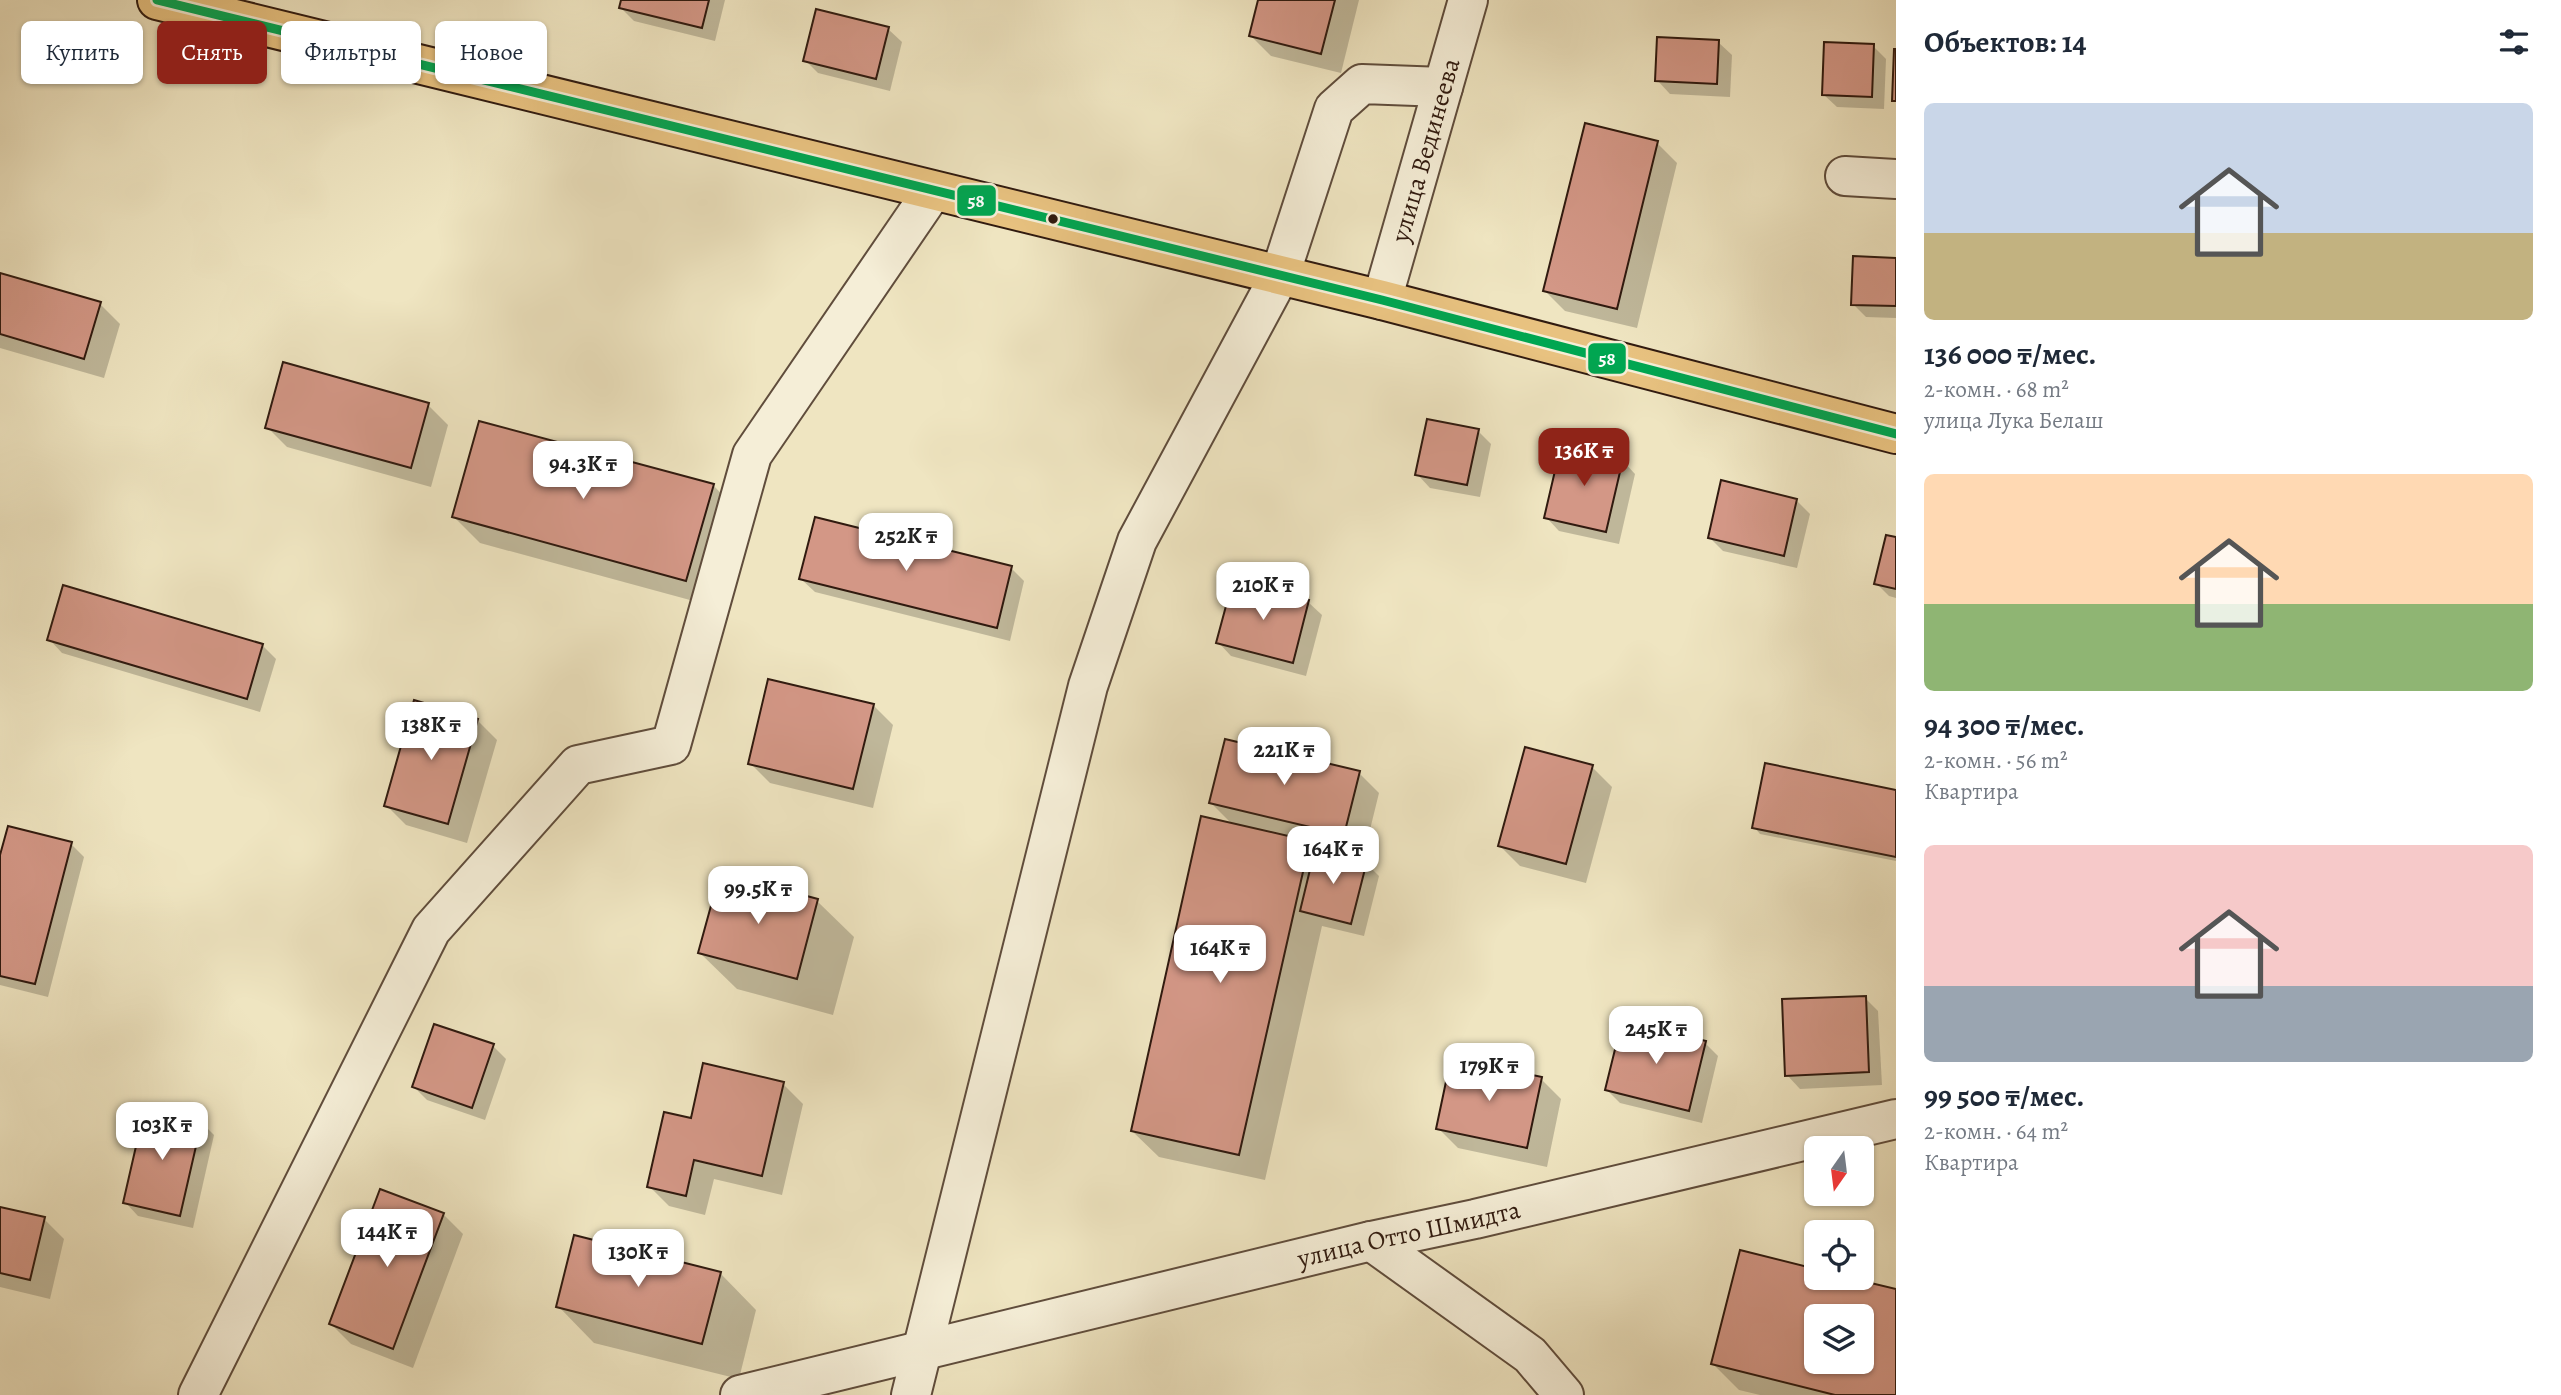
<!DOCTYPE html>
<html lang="ru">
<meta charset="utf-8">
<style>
body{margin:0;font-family:Alegreya,serif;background:#f2f2f3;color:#1f2937;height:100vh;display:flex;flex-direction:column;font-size:26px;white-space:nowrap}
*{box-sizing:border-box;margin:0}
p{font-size:23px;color:#747a83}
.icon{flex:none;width:38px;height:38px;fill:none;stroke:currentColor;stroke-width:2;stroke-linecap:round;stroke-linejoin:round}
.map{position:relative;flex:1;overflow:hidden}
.drawer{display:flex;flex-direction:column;background:#fff;width:665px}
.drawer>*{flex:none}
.hud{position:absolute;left:21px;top:21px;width:665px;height:63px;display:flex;gap:14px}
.needle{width:46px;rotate:194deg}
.tools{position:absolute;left:1804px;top:1136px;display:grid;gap:14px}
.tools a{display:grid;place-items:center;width:70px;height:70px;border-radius:10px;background:#fff;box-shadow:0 2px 5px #0004;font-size:35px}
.price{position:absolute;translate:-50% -60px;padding:0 16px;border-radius:14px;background:#fff;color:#222;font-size:23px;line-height:46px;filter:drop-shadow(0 2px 4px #0008)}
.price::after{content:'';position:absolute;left:50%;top:42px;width:21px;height:16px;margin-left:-10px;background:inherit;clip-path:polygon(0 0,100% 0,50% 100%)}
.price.selected{background:#8f2418;color:#fff}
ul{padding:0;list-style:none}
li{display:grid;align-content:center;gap:14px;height:371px;padding:0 28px}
li span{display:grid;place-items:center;height:217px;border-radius:10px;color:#555}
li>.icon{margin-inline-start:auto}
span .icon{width:126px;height:126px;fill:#fffc;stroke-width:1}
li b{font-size:30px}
h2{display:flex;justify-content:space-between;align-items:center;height:84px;padding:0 28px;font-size:30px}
.pill{padding:0 24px;border-radius:10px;background:#fff;box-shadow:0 2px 5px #0004;font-size:24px;line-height:63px}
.pill.selected{background:#8f2418;color:#fff}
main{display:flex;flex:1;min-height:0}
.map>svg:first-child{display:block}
</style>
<main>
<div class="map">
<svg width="1896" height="1395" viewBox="0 0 1896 1395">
<rect width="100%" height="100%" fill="#efe5c1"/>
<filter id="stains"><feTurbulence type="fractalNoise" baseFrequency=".00286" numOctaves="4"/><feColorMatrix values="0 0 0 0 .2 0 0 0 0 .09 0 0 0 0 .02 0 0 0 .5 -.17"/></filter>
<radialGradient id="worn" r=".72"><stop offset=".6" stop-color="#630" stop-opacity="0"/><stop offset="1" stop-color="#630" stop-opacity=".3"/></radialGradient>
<g fill="#0003" fill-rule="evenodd">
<polygon points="623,0 725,0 715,41 634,21 621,8"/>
<polygon points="1260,0 1359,0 1341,73 1271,56 1251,36"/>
<polygon points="888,29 902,42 890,91 818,73 805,60"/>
<polygon points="1718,42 1732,55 1730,97 1670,94 1657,80"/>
<polygon points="1873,46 1886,59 1884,109 1837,107 1823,94"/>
<polygon points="1657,143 1677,163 1637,328 1565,311 1545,291"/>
<polygon points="1896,260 1896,318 1866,317 1853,304"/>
<polygon points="0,275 100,304 120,324 104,378 0,348"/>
<polygon points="428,405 448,425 431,487 287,447 267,427"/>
<polygon points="1478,431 1491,444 1480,497 1430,488 1417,474"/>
<polygon points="1622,460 1635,474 1619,544 1559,531 1546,517"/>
<polygon points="713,485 739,512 712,606 480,543 454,517"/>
<polygon points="1796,500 1810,514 1797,568 1723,551 1710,538"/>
<polygon points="1896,539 1896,598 1889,596 1876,583"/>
<polygon points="1011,568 1024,581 1010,641 815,592 801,579"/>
<polygon points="65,587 263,646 276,659 260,712 62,653 49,639"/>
<polygon points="1308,602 1322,615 1306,676 1231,656 1218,642"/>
<polygon points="873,705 893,725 873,808 770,783 750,763"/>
<polygon points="477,720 497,740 467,843 406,825 386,805"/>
<polygon points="1592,767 1612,787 1586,883 1520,866 1500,846"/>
<polygon points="1359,773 1379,793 1364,854 1307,841 1318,851 1366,863 1379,876 1364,936 1322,926 1265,1180 1159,1157 1132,1131 1234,826 1211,803"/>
<polygon points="1896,791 1896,861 1760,834 1754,827"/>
<polygon points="71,844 84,857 48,997 0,985 0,862"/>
<polygon points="817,901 854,937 833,1015 737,989 700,953"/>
<polygon points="1865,998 1878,1011 1882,1085 1800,1089 1787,1075"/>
<polygon points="1705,1043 1718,1056 1702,1123 1620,1103 1607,1090"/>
<polygon points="493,1046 506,1059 485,1120 427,1100 414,1087"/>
<polygon points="1541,1079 1561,1099 1547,1167 1458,1148 1438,1128"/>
<polygon points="783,1084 803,1104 782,1195 714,1179 705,1215 669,1206 649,1186 692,1120"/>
<polygon points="201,1122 214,1135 193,1228 138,1216 125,1202"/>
<polygon points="0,1208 44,1219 64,1239 50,1299 0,1287"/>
<polygon points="443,1214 463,1234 413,1368 351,1344 331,1324"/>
<path d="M1741,1252L1816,1271V1278H1843L1896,1291V1395H1760L1739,1390L1713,1364ZM1816,1316H1862V1362H1816Z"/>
<polygon points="720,1273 756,1310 739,1379 594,1343 558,1306"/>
</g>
<g fill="#d39786" stroke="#301a0f" stroke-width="2" fill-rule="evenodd">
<polygon points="621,0 709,0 702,28 619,8"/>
<polygon points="1258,0 1335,0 1321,54 1249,36"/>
<polygon points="816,9 889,27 876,79 803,61"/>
<polygon points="1657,37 1719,40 1717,84 1655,81"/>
<polygon points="1824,42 1874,44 1872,97 1822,95"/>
<polygon points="1894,49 1896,49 1896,101 1892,101"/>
<polygon points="1585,123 1658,141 1617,309 1543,291"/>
<polygon points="1853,256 1896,258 1896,306 1851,305"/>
<polygon points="0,273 101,302 84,359 0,334"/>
<polygon points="283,362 429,403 411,468 265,428"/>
<polygon points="1427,419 1479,429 1467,485 1415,475"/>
<polygon points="479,421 714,484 686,581 452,517"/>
<polygon points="1561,445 1623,459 1606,532 1544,518"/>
<polygon points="1721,480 1797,499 1784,556 1708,538"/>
<polygon points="815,517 1012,566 997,628 799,579"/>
<polygon points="1886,535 1896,537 1896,589 1874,584"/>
<polygon points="1233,580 1309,600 1293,663 1216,643"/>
<polygon points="63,585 263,644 247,699 47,640"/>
<polygon points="768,679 874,704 853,789 748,764"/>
<polygon points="414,700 478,719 448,824 384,806"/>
<polygon points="1225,739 1360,771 1344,835 1209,803"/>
<polygon points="1525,747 1593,765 1566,864 1498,846"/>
<polygon points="1765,763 1896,790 1896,857 1752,828"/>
<polygon points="1201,816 1310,841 1239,1155 1131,1131"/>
<polygon points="8,826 72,842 35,984 0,976 0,855"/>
<polygon points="1315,849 1367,861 1351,924 1300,911"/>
<polygon points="720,873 818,899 797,979 698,953"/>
<polygon points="1866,996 1869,1072 1785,1076 1782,999"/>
<polygon points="1622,1021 1706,1041 1689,1111 1605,1090"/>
<polygon points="434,1024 494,1044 472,1108 412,1087"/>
<polygon points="1451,1058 1542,1077 1527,1148 1436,1129"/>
<polygon points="703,1063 784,1082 762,1176 694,1160 686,1196 647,1187 664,1112 691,1118"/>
<polygon points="145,1107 202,1120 180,1216 123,1203"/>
<polygon points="380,1189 444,1213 393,1349 329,1324"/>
<polygon points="0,1207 45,1217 30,1280 0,1273"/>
<polygon points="574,1235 721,1272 702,1344 556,1307"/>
<path d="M1740,1250L1816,1269V1278H1850L1896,1289V1395H1835L1711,1364ZM1816,1316H1862V1362H1816Z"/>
</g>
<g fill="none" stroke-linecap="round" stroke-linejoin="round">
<defs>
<g id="minor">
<polyline points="1845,176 1896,179"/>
<path id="s1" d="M1382,300L1468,0"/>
<polyline points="1371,1241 1530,1355 1564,1395"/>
<polyline points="198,1395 431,930 578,765 671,745 752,455 932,192"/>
<path id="s2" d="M740,1395L1371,1241L1475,1219L1896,1119"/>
<polyline points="911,1395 1088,686 1137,541 1280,275 1334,109 1362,84 1443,87"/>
</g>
<polyline id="major" points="157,0 1382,300 1896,434"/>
</defs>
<use href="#minor" stroke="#604d3c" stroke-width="42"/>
<use href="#major" stroke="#301a0f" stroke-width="42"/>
<use href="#minor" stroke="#f5eed7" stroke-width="38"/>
<use href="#major" stroke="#e8c280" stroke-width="38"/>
<defs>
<polyline id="bus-1" points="157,0 1382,300 1896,434"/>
</defs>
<use href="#bus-1" stroke="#f5eed7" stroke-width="14"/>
<use href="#bus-1" stroke="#00a651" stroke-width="9"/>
</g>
<circle fill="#301a0f" stroke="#f5eed7" stroke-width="2.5" cx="1053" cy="219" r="6"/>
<g text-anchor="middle" stroke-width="5" stroke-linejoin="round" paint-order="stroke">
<g font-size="26" fill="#301a0f" stroke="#f5eed7">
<text dy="9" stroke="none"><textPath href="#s1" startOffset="156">улица Вединеева</textPath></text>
<text dy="9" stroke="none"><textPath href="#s2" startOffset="688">улица Отто Шмидта</textPath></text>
</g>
</g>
<g stroke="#f5eed7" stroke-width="2.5">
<rect x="956" y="184" width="41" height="33" rx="7" fill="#00a651"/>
<rect x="1587" y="342" width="40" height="33" rx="7" fill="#00a651"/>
</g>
<g font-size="19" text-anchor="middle" font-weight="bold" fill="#fff">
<text x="976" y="207">58</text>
<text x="1607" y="365">58</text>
</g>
<rect width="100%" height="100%" filter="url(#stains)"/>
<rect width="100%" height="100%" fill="url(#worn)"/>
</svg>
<div class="tools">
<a><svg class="needle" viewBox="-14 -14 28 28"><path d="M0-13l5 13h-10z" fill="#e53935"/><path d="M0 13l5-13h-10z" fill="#747a83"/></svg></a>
<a><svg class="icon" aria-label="locate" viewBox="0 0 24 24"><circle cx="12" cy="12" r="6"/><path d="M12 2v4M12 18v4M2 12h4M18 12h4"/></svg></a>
<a><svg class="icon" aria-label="layers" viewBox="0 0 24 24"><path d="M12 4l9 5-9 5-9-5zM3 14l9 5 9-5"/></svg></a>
</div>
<b class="price selected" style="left:1584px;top:488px">136K ₸</b>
<b class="price" style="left:583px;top:501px">94.3K ₸</b>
<b class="price" style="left:906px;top:573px">252K ₸</b>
<b class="price" style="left:1263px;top:622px">210K ₸</b>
<b class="price" style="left:431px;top:762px">138K ₸</b>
<b class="price" style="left:1284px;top:787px">221K ₸</b>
<b class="price" style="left:1333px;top:886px">164K ₸</b>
<b class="price" style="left:758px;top:926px">99.5K ₸</b>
<b class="price" style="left:1220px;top:985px">164K ₸</b>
<b class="price" style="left:1656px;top:1066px">245K ₸</b>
<b class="price" style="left:1489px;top:1103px">179K ₸</b>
<b class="price" style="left:162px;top:1162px">103K ₸</b>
<b class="price" style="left:387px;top:1269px">144K ₸</b>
<b class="price" style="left:638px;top:1289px">130K ₸</b>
<div class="hud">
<a class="pill">Купить</a>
<a class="pill selected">Снять</a>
<a class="pill">Фильтры</a>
<a class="pill">Новое</a>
</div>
</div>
<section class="drawer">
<h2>Объектов: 14<svg class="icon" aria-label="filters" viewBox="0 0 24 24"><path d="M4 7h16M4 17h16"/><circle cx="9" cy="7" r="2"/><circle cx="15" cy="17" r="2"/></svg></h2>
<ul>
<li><span style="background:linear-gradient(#c9d6e8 60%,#c2b280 0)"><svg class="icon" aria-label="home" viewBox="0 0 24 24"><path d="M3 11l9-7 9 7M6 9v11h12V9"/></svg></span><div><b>136 000 ₸/мес.</b><p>2-комн. · 68 m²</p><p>улица Лука Белаш</p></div></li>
<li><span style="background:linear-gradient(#ffd9b3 60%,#8fb573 0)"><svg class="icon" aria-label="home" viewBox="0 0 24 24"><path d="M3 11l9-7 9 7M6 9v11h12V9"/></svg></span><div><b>94 300 ₸/мес.</b><p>2-комн. · 56 m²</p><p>Квартира</p></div></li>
<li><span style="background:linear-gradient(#f6c9c9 65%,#9aa5b1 0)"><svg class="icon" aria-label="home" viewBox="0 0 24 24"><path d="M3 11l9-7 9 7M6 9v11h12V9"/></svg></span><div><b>99 500 ₸/мес.</b><p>2-комн. · 64 m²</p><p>Квартира</p></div></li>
</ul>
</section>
</main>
